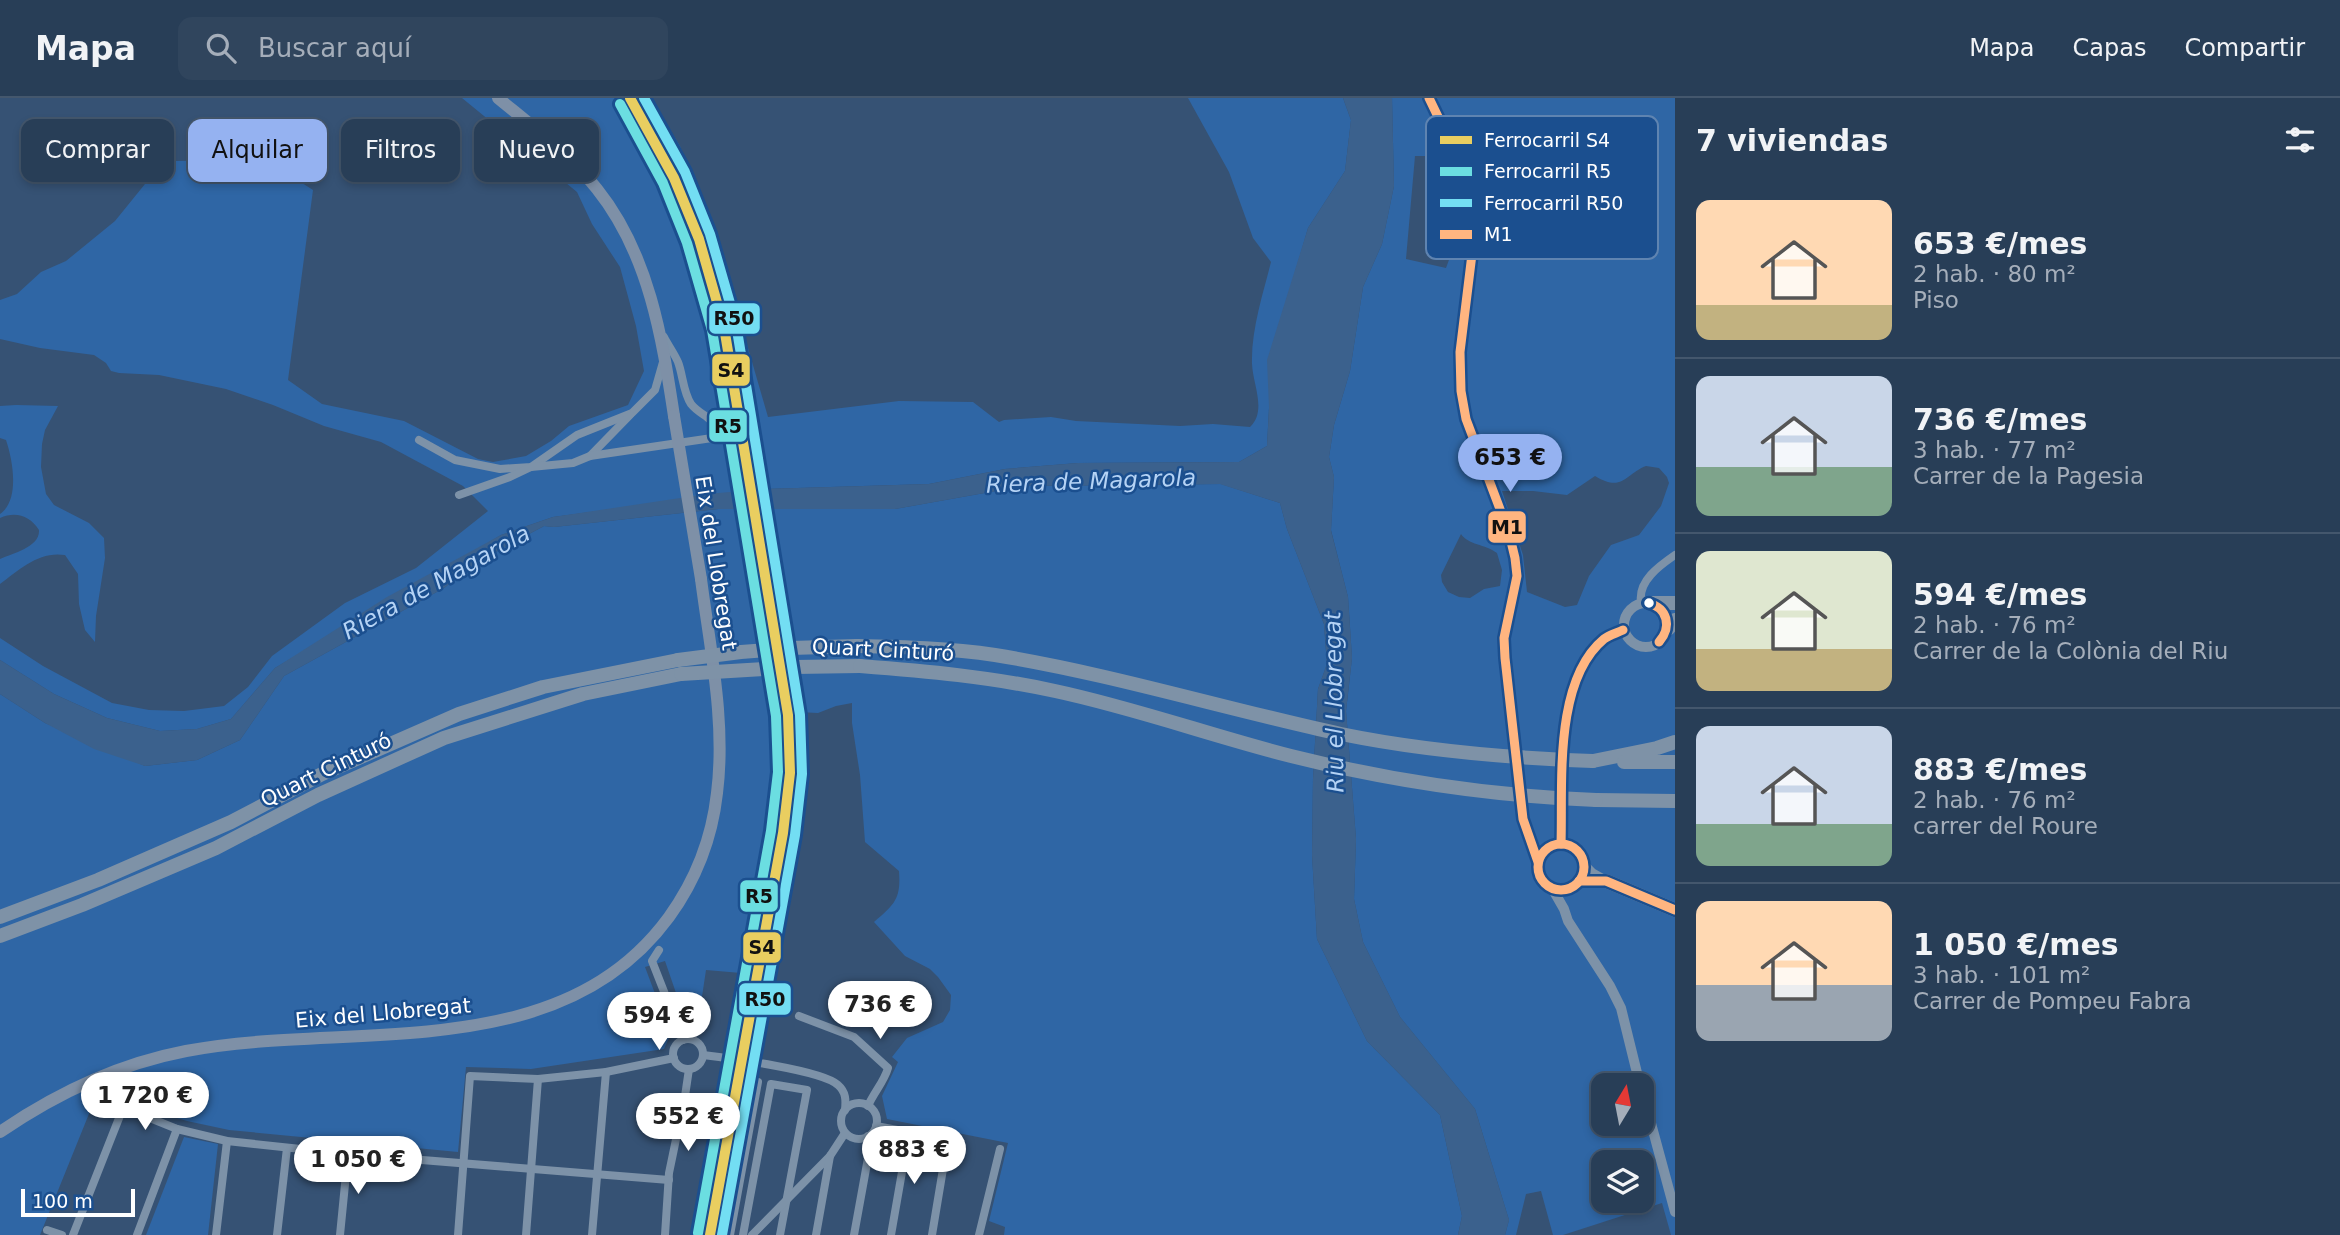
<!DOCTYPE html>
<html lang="es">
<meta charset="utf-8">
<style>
body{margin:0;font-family:"DejaVu Sans",sans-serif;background:#30455d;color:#f1f3f6;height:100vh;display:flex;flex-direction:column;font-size:26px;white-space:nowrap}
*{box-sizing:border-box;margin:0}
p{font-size:23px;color:#a5aeba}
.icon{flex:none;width:38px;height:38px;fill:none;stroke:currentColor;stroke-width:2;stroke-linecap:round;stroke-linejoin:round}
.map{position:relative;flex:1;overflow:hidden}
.side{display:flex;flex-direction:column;background:#283e57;width:665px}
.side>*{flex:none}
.top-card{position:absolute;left:21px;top:21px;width:665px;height:63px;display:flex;gap:14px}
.needle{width:46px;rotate:10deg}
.controls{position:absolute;left:1591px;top:975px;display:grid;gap:14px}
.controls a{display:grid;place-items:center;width:63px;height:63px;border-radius:14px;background:#283e57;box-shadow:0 4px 10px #0003,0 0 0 2px #44576d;font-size:35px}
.scale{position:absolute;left:21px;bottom:18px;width:114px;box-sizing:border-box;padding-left:7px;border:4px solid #fff;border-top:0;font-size:19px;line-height:24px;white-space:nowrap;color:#fff;-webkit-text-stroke:5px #1b4f8f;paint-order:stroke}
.price{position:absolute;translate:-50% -60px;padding:0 16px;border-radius:24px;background:#fff;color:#222;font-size:23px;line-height:46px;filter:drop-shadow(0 2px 4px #0008)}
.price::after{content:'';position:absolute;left:50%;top:42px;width:21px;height:16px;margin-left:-10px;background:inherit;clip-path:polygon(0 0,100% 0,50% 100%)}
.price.current{background:#95b2f1;color:#111}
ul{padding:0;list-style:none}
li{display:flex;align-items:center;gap:21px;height:175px;padding:0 21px}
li+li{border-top:2px solid #44576d}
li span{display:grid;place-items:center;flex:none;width:196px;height:140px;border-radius:14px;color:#555}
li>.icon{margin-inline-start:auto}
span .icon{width:84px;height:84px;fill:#fffc;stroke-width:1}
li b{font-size:30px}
h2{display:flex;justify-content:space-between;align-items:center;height:84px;padding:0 21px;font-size:30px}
.tag{padding:0 24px;border-radius:14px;background:#283e57;box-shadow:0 4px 10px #0003,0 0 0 2px #44576d;font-size:24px;line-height:63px}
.tag.current{background:#95b2f1;color:#111}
header{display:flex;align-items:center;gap:42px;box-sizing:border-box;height:98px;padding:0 35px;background:#283e57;border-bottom:2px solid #44576d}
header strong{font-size:33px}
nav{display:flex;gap:38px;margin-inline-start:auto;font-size:24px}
.search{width:490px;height:63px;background:#30455d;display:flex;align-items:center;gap:18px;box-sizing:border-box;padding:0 24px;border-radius:14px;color:#a5aeba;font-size:26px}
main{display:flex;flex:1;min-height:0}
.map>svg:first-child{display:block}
</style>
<header>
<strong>Mapa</strong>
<div class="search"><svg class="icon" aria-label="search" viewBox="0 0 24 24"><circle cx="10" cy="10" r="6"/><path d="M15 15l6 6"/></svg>Buscar aquí</div>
<nav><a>Mapa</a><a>Capas</a><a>Compartir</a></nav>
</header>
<main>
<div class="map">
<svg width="1675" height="1137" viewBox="0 0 1675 1137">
<rect width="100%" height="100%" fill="#365274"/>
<g fill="#2f66a5" fill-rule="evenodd">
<path d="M462,0H622C644,37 665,74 682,114C709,176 721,245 734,311L745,310L724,198L712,150L689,91L659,29L641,0H651L680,48L733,198L768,319L899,303L973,304L999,324L1004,322L1051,319L1076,323L1180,328L1213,326L1250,329C1267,313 1253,287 1252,266C1251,232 1263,196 1271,164L1253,140L1229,74L1188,0H1343L1351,22L1345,73L1308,130L1291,188L1269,310L1267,348L1239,364L1078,365L1005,371L929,386L765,391L553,419L501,437L275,570L231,621L197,631L160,633L107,620L54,596L0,562V540L43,568L112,605L149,612L184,613L224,608L248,589L272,558L345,505L416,470L488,413L463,388L381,344L324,328L273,307L226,291L159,277L119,275L111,273L106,265L94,257L40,250L0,241V202L17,196L41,174L66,163L115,123L145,86L172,63L266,62L313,92L288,282L322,306L404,323L478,361L493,364L526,358L551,343L569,328L628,307L644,273L636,228L620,169L592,126L577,94Z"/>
<path d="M1392,0H1675V1137H1671L1662,1105L1563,1137H1553L1541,1093L1526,1096L1516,1137H1505L1509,1122L1475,1011L1400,919L1363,844L1354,801L1356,741L1346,613L1352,560L1348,499L1331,432L1334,379L1329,359L1334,327L1350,273L1363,189L1382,146L1394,88ZM1415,58H1436L1461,129L1446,170L1406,161ZM1646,368L1659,370L1667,379L1669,385L1661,408L1639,437L1611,447L1589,478L1577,507L1565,509L1527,494L1523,457L1502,393H1533L1567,397L1595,378C1623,395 1625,376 1646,368ZM1461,436C1468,447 1485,446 1497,455L1502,472L1500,488L1484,491L1470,500L1459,499L1448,494L1442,484L1441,477ZM1603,987H1642V1026H1603ZM1603,1064H1642V1102H1603Z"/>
<path d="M16,307L58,308L45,332L42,346L41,369L46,396L54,407L89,425L104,440L105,460L96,518L95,544L85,532L79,506L78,476L65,457C39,453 20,471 0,486V461C13,455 40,449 39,432C30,418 16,413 0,420V416C20,402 13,363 6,342L0,340V308Z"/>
<path d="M1221,386L1280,405L1287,431L1324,526L1327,566L1318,591L1313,681L1312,757L1317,841L1367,943L1440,1017L1462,1118L1458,1137H1004L1005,1129L989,1123L1008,1045L887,1021L882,998L898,964L892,959L907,940L943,924L950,912L951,897L938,879L930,871L905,858L874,824C895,806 901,801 899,773L865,744L860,677L852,625V605L836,608L818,615L798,614L774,463L757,466L782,620L785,655L782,697L753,876L706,872L697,932L685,921L665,863L645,869L669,933V940L664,951L531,971L466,969L458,1054L229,1032L187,1023L97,996L40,1137H0V596L45,625L145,668L197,662L240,642L284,578L444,490L477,464L544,428L554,429L718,411H895L1023,388Z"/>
<polygon points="184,1039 218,1046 208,1137 146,1137"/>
</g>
<polygon fill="#3b618d" points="1343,0 1392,0 1394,88 1382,146 1363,189 1350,273 1334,327 1329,359 1334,379 1331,433 1348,499 1352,560 1346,613 1356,741 1354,801 1363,844 1400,919 1475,1011 1509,1122 1505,1137 1458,1137 1462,1118 1440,1017 1367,943 1317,841 1312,757 1313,681 1318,591 1327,566 1324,526 1287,431 1280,405 1220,386 1023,388 895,411 718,411 554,429 544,428 477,464 444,490 284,578 240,642 197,662 145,668 94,651 45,625 0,596 0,562 54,596 107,620 160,633 197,631 231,621 275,570 387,499 501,437 553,419 707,396 765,391 929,386 1005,371 1078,365 1239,364 1267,348 1269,310 1267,262 1308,130 1345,73 1351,22"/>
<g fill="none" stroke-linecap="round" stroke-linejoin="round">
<g stroke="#7d92a8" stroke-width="8">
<polyline points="419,342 455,362 500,371 531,369 577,337 632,315 655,292 663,264"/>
<polyline points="590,358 630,317"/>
<path d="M459,397L510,379L531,369L573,365L590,358L712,340C717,316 703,321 691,306C683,294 683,277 678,264C674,255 668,247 664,239"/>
<path d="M1641,504C1638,483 1659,468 1675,457"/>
<polyline points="659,852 652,863 683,942"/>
<path d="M799,918L854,939L888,970C884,984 874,994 868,1008"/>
<circle cx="688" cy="956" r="15"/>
<path d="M703,957C728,960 822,972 838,987C846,994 846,1002 845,1012"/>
<polyline points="98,999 177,1031 227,1043 348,1056 669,1082"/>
<circle cx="859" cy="1023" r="18"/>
<polyline points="876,1028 945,1041 947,1047 932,1137"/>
<polyline points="47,1132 62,1137"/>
<polyline points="73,1137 123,1010"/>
<polyline points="137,1137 177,1031"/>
<polyline points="216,1137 227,1043"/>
<polyline points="277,1137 287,1050"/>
<polyline points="340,1137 348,1056"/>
<polyline points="458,1137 470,978 538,981 606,974 674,960"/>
<polyline points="526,1137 538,981"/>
<polyline points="592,1137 606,974"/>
<polyline points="665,1137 669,1075 685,998 689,971"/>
<polyline points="730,1137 758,984"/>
<polyline points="743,1137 771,986 807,992 780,1137"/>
<polyline points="752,1137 830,1058 845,1035"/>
<polyline points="816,1137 830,1058"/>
<polyline points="854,1137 870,1049 868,1038"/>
<polyline points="891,1137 909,1034"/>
<polyline points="979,1137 1000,1051"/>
</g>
<g stroke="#7d92a8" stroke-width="10">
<polyline points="1429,0 1454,52 1469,108 1473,148 1460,254 1461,293 1466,321 1509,435 1515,460 1517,478 1504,540 1505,560 1523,721 1538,764"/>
<circle cx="1646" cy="527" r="22"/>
<polyline points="1561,746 1564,632 1571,593 1586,563 1604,541 1623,532"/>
<circle cx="1561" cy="769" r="23"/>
<polyline points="1583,766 1592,775 1606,783"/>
<polyline points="1552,790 1564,811 1568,823 1610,888 1621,910 1640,987"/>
<polyline points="1642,992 1675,1114"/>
</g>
<g stroke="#7e90a7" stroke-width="12">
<path d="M498,0C532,28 570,57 597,91C649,156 662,239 674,318"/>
<path d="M0,1034C57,995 118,966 186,953C346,922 558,971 669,819C695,783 712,740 717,695C726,624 710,551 701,481"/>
</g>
<g stroke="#7e92a7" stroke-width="14">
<polyline points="1648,505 1675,505"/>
<polyline points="1668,531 1675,522"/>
<polyline points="791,550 857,548"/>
<polyline points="795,569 860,568"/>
<polyline points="1593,663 1657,650 1675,644"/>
<polyline points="1624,664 1675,664"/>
<polyline points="1596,702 1675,703"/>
<polyline points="1606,783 1675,812"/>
<polyline points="0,819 98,782 231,724 322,676 459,616 543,589 678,562"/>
<polyline points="0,838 82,807 216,750 318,697 444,640 583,596 681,576"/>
</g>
<polyline stroke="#7e90a7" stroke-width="12" points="674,318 701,481"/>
<g stroke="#7e92a7" stroke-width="14">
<path d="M857,548C903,549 949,550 995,557C1112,576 1225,611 1341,636C1424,653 1509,660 1593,663"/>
<polyline points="678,562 741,554 791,550"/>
<path d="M860,568C926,573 991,579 1055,593C1135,610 1212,638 1291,658C1391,683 1493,698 1596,702"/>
<polyline points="681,576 795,569"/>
</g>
<defs>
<g id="bus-1">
<polyline points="1429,0 1454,52 1469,108 1473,148 1460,254 1461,293 1466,321 1509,435 1515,460 1517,478 1504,540 1505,560 1523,721 1538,764"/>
<path d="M1648,505C1668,510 1672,529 1659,544"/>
<path d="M1561,746C1563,687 1553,583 1604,541C1609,537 1617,535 1623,532"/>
<circle cx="1561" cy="769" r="23"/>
<polyline points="1579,783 1606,783 1675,812"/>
</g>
</defs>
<use href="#bus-1" stroke="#1b4f8f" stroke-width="14"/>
<use href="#bus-1" stroke="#ffb580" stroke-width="9"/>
<defs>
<polyline id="rail-1" points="630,0 674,80 699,141 724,229 788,617 790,675 783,735 710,1137"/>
<polyline id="rail-2" points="620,6 663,85 687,145 712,232 776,618 778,674 771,733 698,1135"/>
<polyline id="rail-3" points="644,0 685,74 710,136 736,226 800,617 802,676 795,737 722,1137"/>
</defs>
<use href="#rail-1" stroke="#1b4f8f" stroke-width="16"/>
<use href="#rail-2" stroke="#1b4f8f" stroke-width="16"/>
<use href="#rail-3" stroke="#1b4f8f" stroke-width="16"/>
<use href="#rail-1" stroke="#e9ce60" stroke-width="10"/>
<use href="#rail-2" stroke="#6bdee1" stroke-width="10"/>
<use href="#rail-3" stroke="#73def3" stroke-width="10"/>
</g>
<circle fill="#fff" stroke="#1b4f8f" stroke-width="2.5" cx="1649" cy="505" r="6"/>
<g text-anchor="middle" stroke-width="5" stroke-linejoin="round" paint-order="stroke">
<g font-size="21" fill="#fff" stroke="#1b4f8f">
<text transform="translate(716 465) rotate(81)" y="7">Eix del Llobregat</text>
<text transform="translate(883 552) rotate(3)" y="7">Quart Cinturó</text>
<text transform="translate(326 672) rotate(-26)" y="7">Quart Cinturó</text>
<text transform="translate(383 915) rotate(-5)" y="7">Eix del Llobregat</text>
</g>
<g font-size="23" font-style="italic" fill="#b5d3f5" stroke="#1b4f8f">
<text transform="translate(1091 383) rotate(-2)" y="8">Riera de Magarola</text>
<text transform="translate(436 484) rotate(-29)" y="8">Riera de Magarola</text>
<text transform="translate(1334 604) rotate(-91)" y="8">Riu el Llobregat</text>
</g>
</g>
<rect x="1426" y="18" width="232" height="143" rx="10" fill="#1b4f8f" stroke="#5f84b1" stroke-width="2"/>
<rect x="1440" y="38" width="32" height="8" fill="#e9ce60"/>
<rect x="1440" y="69" width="32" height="9" fill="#6bdee1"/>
<rect x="1440" y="101" width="32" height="8" fill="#73def3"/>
<rect x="1440" y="132" width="32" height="9" fill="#ffb580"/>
<g font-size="19" fill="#fff">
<text x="1484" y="49">Ferrocarril S4</text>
<text x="1484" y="80">Ferrocarril R5</text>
<text x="1484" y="112">Ferrocarril R50</text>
<text x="1484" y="143">M1</text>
</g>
<g stroke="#1b4f8f" stroke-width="2.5">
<rect x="708" y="204" width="53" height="33" rx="7" fill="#73def3"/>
<rect x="711" y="255" width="40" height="34" rx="7" fill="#e9ce60"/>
<rect x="708" y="311" width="40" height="34" rx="7" fill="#6bdee1"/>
<rect x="1487" y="412" width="40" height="34" rx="7" fill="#ffb580"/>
<rect x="739" y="781" width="40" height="34" rx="7" fill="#6bdee1"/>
<rect x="742" y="833" width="40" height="33" rx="7" fill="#e9ce60"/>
<rect x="738" y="884" width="54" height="34" rx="7" fill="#73def3"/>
</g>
<g font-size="19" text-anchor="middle" font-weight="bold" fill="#111">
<text x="734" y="227">R50</text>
<text x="731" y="279">S4</text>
<text x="728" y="335">R5</text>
<text x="1507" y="436">M1</text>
<text x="759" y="805">R5</text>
<text x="762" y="856">S4</text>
<text x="765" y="908">R50</text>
</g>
</svg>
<div class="controls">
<a><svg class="needle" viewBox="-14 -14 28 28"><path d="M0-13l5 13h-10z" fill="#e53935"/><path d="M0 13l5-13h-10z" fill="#a5aeba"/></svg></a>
<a><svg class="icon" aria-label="layers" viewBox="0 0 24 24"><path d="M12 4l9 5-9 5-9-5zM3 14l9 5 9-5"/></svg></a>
</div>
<div class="scale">100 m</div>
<b class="price current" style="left:1510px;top:396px">653 €</b>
<b class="price" style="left:880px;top:943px">736 €</b>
<b class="price" style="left:659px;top:954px">594 €</b>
<b class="price" style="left:145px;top:1034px">1 720 €</b>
<b class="price" style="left:688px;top:1055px">552 €</b>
<b class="price" style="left:914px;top:1088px">883 €</b>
<b class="price" style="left:358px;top:1098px">1 050 €</b>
<div class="top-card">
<a class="tag">Comprar</a>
<a class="tag current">Alquilar</a>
<a class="tag">Filtros</a>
<a class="tag">Nuevo</a>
</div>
</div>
<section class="side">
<h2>7 viviendas<svg class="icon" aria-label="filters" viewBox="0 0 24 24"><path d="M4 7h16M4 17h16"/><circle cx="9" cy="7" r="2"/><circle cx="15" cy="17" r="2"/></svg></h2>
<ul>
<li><span style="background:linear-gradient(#ffd9b3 75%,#c2b280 0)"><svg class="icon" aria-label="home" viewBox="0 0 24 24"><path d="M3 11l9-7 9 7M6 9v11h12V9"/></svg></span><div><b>653 €/mes</b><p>2 hab. · 80 m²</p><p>Piso</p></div></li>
<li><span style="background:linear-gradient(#c9d6e8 65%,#7fa58c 0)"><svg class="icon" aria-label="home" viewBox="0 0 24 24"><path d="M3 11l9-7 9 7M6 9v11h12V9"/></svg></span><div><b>736 €/mes</b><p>3 hab. · 77 m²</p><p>Carrer de la Pagesia</p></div></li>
<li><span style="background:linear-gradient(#dfe7d0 70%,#c2b280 0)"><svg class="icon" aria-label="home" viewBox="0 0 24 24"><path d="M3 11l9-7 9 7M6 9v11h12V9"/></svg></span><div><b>594 €/mes</b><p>2 hab. · 76 m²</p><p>Carrer de la Colònia del Riu</p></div></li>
<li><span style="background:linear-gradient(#c9d6e8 70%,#7fa58c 0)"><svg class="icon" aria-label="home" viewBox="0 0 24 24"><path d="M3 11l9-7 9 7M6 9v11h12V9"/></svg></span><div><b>883 €/mes</b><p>2 hab. · 76 m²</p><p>carrer del Roure</p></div></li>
<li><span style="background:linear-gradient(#ffd9b3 60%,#9aa5b1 0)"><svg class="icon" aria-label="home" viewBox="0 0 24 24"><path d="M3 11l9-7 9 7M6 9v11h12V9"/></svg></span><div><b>1 050 €/mes</b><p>3 hab. · 101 m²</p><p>Carrer de Pompeu Fabra</p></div></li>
</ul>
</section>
</main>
